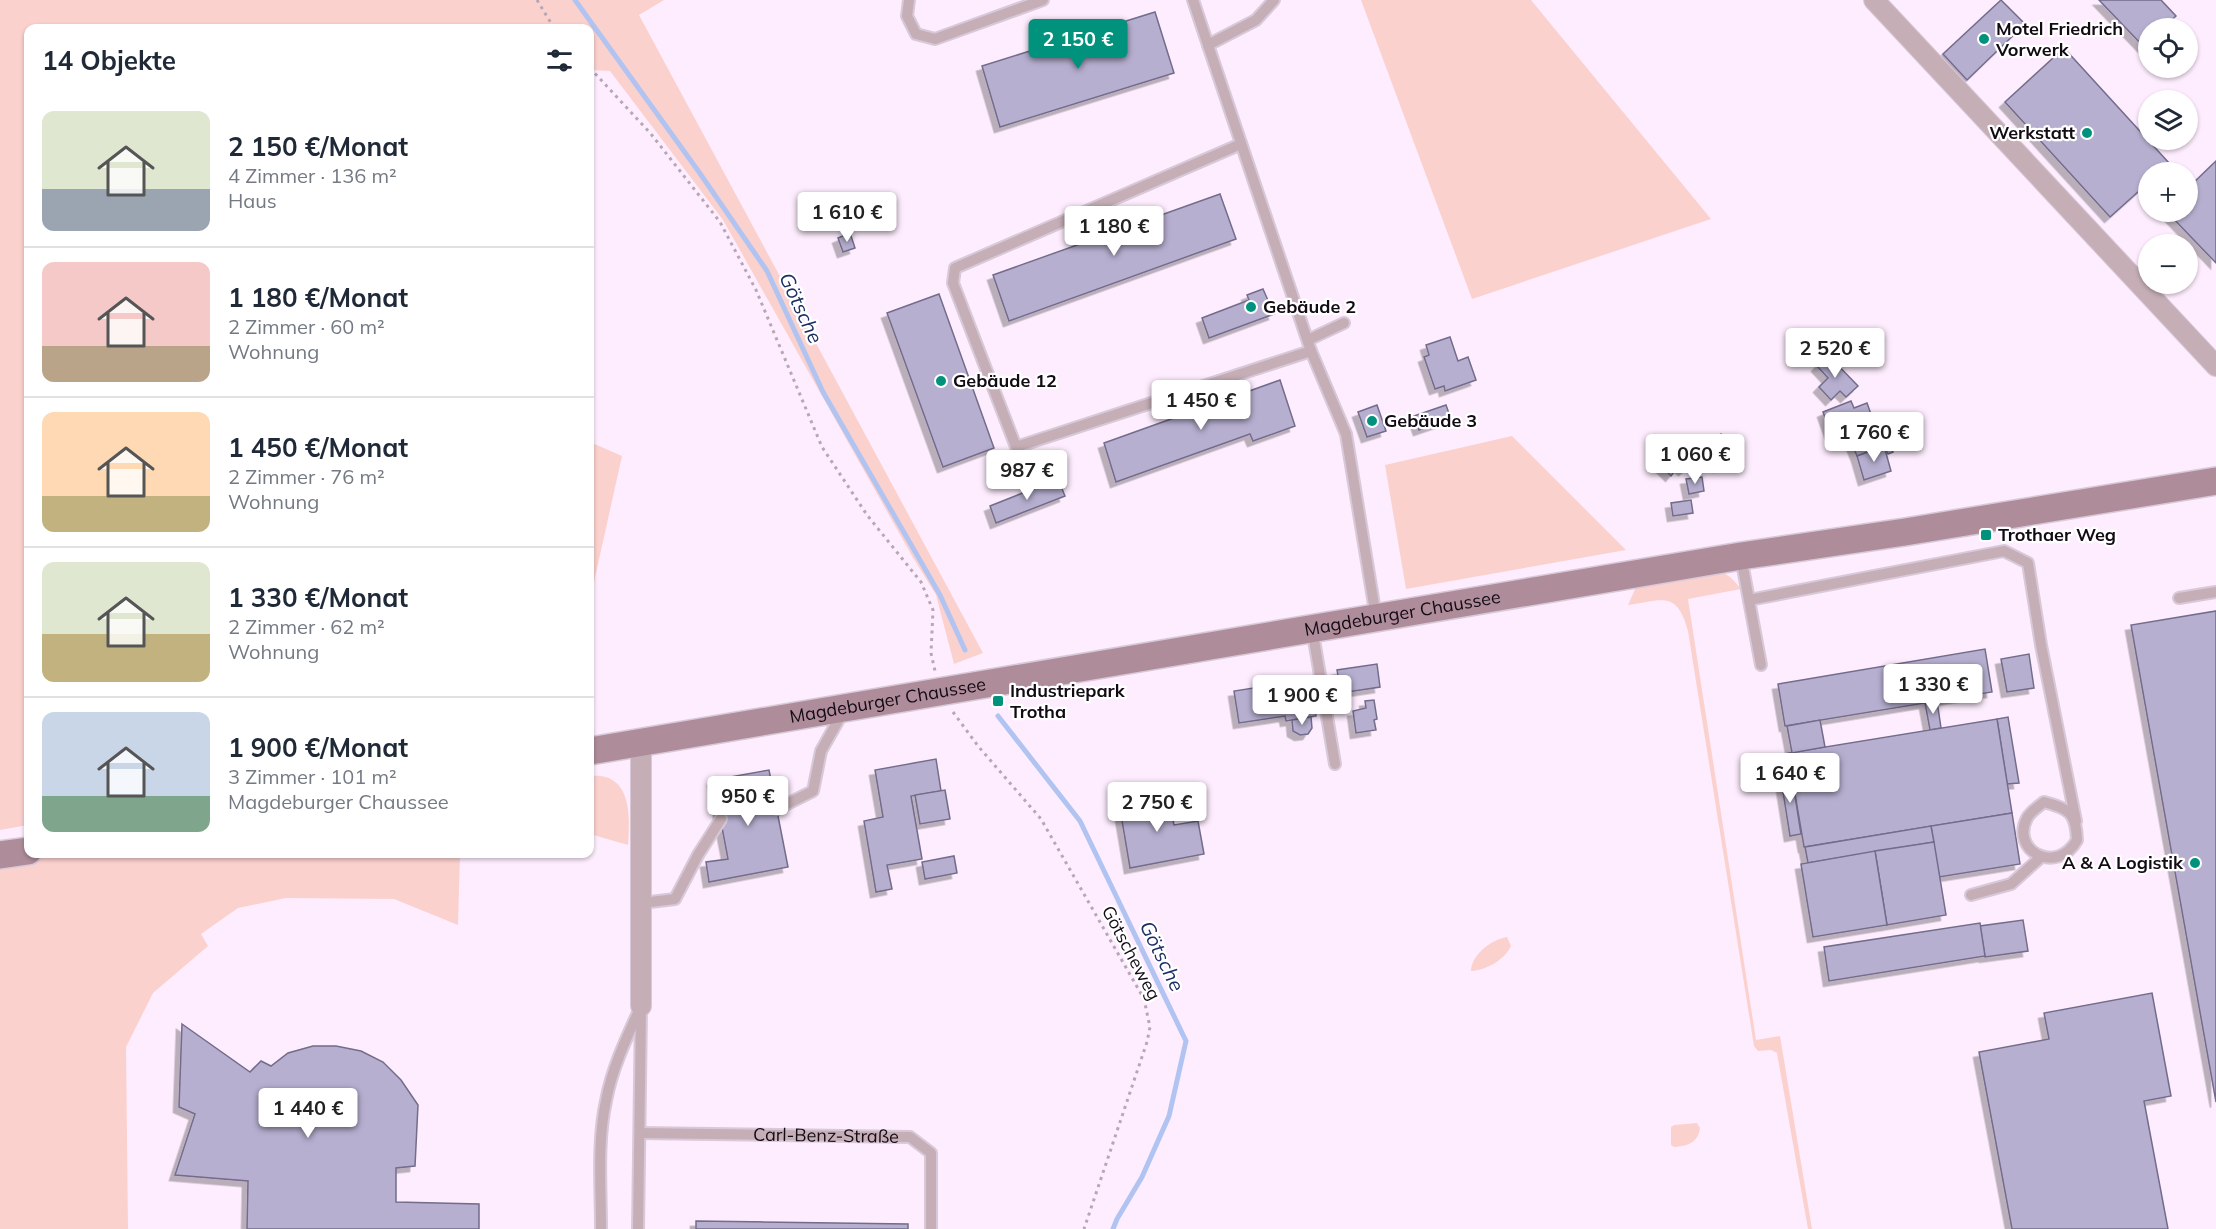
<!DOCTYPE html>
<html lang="de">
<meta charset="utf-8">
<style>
body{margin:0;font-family:Mulish,sans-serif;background:#f2f2f3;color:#1f2937;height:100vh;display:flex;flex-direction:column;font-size:22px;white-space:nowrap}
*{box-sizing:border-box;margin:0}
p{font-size:20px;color:#747a83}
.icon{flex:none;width:33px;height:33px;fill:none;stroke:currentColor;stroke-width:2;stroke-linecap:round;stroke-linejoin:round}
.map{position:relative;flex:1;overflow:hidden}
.sheet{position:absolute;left:24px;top:24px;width:570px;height:834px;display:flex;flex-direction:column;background:#fff;border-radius:12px;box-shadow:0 2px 4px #0004}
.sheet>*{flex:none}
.tools{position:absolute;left:2138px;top:18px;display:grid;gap:12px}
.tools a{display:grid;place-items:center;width:60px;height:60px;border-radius:50%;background:#fff;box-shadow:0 2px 4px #0004;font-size:30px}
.price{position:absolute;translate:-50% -51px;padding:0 14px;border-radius:6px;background:#fff;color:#222;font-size:20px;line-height:39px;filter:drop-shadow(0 2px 3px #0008)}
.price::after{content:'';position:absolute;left:50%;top:36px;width:18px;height:14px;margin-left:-9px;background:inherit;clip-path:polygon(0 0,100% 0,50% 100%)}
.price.active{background:#01927e;color:#fff}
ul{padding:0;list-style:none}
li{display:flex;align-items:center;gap:18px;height:150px;padding:0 18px}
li+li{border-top:2px solid #e0e1e3}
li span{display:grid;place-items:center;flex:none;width:168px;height:120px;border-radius:12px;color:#555}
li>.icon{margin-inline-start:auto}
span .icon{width:72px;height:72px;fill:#fffc;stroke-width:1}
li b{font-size:26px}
h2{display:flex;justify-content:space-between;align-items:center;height:72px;padding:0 18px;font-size:26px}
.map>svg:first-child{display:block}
</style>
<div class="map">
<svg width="2216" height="1229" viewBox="0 0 2216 1229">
<defs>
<filter id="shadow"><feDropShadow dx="-5.5" dy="5.5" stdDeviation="0" flood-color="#0004"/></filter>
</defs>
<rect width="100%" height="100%" fill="#feedfe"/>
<g fill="#fbd1ce">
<polygon points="0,0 664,0 639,15 983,653 954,664 936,595 912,556 723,220 610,71 590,70 590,28 28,28 28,825 0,830"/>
<polygon points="1361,0 1531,0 1711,219 1472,299"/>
<polygon points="1512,436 1626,550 1406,589 1385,465"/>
<polygon points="590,442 622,456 590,600"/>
<path d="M1719,572C1730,574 1734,581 1741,589L1688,599L1756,1040L1780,1036L1812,1229H1808L1777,1053L1771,1050L1758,1051L1754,1046L1688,631C1677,590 1662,600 1628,605L1636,587Z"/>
<path d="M590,776C632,772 630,816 628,845L590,834Z"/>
<polygon points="34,854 460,854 458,925 394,899 286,898 238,908 201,934 208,946 153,993 126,1047 128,1229 0,1229 0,859"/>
<path d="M1507,937L1511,946C1504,960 1487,970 1471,971C1471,955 1492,939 1507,937Z"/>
<path d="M1697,1123L1700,1128C1698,1143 1687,1146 1674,1147L1671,1145V1127L1674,1125Z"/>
</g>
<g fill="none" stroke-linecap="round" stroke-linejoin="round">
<g stroke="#b1c4f1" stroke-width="5">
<polyline points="575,0 699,172 767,271 823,392 940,595 965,650"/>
<polyline points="998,716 1080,821 1186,1041 1169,1116 1142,1177 1117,1219 1113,1229"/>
</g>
</g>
<g fill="#b7afd0" stroke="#736c8b" stroke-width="1.5" filter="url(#shadow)">
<polygon points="2001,0 2025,24 1967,80 1943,54"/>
<polygon points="2099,0 2161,0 2176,16 2163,28 2148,28 2148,43 2144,47"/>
<polygon points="1155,12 1174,73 1000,127 982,66"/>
<polygon points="2064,48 2169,163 2159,172 2148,172 2148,183 2110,217 2005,102"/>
<polygon points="2216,161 2216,263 2167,212 2187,212 2187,189"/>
<polygon points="1220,194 1236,239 1009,321 993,275"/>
<polygon points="850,233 855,248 843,252 838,238"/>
<polygon points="1263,289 1274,314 1209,338 1202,318 1249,300 1247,295"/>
<polygon points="939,294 994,448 943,467 887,313"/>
<polygon points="1450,337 1458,361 1468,357 1476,380 1445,391 1444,386 1435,389 1424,357 1429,355 1426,345"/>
<polygon points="1828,355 1858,386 1846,397 1840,391 1831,400 1819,387 1828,378 1817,366"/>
<polygon points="1280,380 1295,426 1253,441 1250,434 1116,482 1104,443"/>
<polygon points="1851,401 1854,408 1867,403 1876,428 1881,427 1893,452 1888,454 1884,446 1857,456 1852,444 1862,441 1856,425 1831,434 1823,412"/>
<polygon points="1377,405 1386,431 1367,437 1358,412"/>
<polygon points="1446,405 1451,419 1419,430 1414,416"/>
<polygon points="1721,434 1736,451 1719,467 1704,450"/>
<polygon points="1884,446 1891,471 1864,480 1857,456"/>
<polygon points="1676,454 1689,466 1684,470 1679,466 1671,476 1658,463 1664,457 1669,461"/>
<polygon points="1702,477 1704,491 1689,494 1686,479"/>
<polygon points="1058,479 1065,496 996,523 990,506"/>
<polygon points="1691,500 1693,513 1673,516 1671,503"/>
<polygon points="2216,611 2216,1102 2131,625"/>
<polygon points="1985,649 1992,692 1785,726 1778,684"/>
<polygon points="2029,654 2034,688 2007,692 2001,659"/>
<polygon points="1377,664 1380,687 1341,693 1337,670"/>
<polygon points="1310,679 1316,716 1286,721 1285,716 1239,723 1234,691"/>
<polygon points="1374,700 1377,719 1374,720 1376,730 1356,733 1353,711 1366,708 1365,701"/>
<polygon points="1937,701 1941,728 1930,730 1925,703"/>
<polygon points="1311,717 1312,728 1308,734 1300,735 1293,731 1292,720"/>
<polygon points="2008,717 2019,783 2007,784 1997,719"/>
<polygon points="1997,719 2012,813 1804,847 1788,753"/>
<polygon points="1820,720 1825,747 1792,753 1787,726"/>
<polygon points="936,759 941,791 911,796 922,859 887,865 892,889 876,892 864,821 883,817 875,770"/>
<polygon points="769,770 788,867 709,882 706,862 728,859 713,780"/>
<polygon points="1791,771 1801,834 1790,836 1780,773"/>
<polygon points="945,790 950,819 920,824 915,795"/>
<polygon points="1168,794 1174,825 1198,821 1204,854 1130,868 1119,803"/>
<polygon points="2012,813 2020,864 1939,877 1931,826"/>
<polygon points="1931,826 1934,842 1808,863 1805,847"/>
<polygon points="1934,842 1946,915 1887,925 1875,851"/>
<polygon points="1875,851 1887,925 1813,937 1801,864"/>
<polygon points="954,856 957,873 925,879 922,862"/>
<polygon points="2023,920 2028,951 1985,957 1980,926"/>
<polygon points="1980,923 1985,956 1829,981 1824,947"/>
<polygon points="2152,993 2171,1096 2144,1101 2168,1229 2012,1229 1979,1052 2049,1039 2044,1013"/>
<polygon points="182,1024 250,1072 261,1061 271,1066 288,1053 313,1046 336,1046 361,1051 383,1062 401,1080 418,1105 415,1166 396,1168 396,1202 479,1204 479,1229 247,1229 248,1181 175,1175 195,1114 179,1107"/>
<polygon points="696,1221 908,1224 908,1229 696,1229"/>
</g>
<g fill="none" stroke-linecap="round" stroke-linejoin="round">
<defs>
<g id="service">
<polyline points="909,0 907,16 916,34 935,39 1043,0"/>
<polyline points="1193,0 1208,45"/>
<polyline points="1274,0 1256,20 1208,45 1311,351 1346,434 1376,617"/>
<polyline points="1241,144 955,268 953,283 1016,447 1311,351"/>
<polyline points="1308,340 1344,323"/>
<polyline points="1741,557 1761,665"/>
<polyline points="2179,598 2216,592"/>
<polyline points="1749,600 2004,551 2028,563 2041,645 2076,821"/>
<polyline points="1312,628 1335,764"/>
<path d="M2044,802C2070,809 2076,813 2077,840C2057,876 2010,851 2027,818C2031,811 2038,807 2044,802Z"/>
<polyline points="777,809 813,791 821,751 843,712"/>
<polyline points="1971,895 2011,884 2041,857"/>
<polyline points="642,903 675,899 698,855 721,819"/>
<path id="s1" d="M640,1133L910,1137L931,1153V1229"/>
<path d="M601,1229C601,1187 597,1142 606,1101C612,1068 627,1037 641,1006"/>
<polyline points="638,1229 641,1010"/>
</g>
<g id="minor">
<polyline points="1874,0 2216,366"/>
<polyline points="641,1006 641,742"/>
</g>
<g id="secondary">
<path id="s2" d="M590,751L1741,556L1905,532L2216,481"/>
<polyline points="0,855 28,851"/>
</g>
</defs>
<use href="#service" stroke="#d8c9d9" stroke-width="14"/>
<use href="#minor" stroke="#d8c9d9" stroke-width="22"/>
<use href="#secondary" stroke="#d8c9d9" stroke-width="30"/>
<g stroke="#b5a7b6" stroke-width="3" stroke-dasharray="3 4.5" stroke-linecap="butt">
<polyline points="537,0 554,28"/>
<polyline points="590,68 651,134 720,222 756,290 822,447 867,515 921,582 933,610 931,653 935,671"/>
<polyline points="953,712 978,746 1041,819 1144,999 1150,1027 1147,1042 1084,1229"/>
</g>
<use href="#service" stroke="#c6aeb7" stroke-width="10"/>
<use href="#minor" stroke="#c6aeb7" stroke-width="20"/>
<use href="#secondary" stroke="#af8c99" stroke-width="27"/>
</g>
<g fill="#01927e" stroke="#fff" stroke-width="2">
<circle cx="1984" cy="39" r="6"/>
<circle cx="2087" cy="133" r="6"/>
<circle cx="1251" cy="307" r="6"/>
<circle cx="941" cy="381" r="6"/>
<circle cx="1372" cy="421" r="6"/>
<rect x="1980" y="529" width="12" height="12" rx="3"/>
<rect x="992" y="695" width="12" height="12" rx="3"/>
<circle cx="2195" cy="863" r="6"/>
</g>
<g text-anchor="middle" stroke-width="4.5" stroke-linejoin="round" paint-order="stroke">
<g font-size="18" font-weight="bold" fill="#130b14" stroke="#fff" text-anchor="start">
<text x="1996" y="35">Motel Friedrich<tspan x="1996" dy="21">Vorwerk</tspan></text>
<text x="2075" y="139" text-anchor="end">Werkstatt</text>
<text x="1263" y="313">Gebäude 2</text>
<text x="953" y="387">Gebäude 12</text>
<text x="1384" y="427">Gebäude 3</text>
<text x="1998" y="541">Trothaer Weg</text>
<text x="1010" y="697">Industriepark<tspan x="1010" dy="21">Trotha</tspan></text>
<text x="2183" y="869" text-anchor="end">A &amp; A Logistik</text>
</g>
<g font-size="18" fill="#130b14" stroke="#fff">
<text dy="6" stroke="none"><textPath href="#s2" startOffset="824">Magdeburger Chaussee</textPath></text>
<text dy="6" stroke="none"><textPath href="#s2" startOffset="302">Magdeburger Chaussee</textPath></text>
<text transform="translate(1131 953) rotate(62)" y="6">Götscheweg</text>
<text dy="6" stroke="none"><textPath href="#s1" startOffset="186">Carl-Benz-Straße</textPath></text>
</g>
<g font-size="20" font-style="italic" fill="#1c2f64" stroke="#fff">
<text transform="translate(801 308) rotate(65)" y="7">Götsche</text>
<text transform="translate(1162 956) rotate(64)" y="7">Götsche</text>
</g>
</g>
</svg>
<div class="tools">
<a><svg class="icon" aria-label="locate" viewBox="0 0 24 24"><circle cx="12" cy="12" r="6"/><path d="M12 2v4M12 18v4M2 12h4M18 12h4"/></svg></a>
<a><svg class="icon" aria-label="layers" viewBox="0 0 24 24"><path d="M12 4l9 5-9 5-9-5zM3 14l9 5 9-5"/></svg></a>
<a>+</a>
<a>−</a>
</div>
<b class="price active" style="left:1078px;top:70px">2 150 €</b>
<b class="price" style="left:847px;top:243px">1 610 €</b>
<b class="price" style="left:1114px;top:257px">1 180 €</b>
<b class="price" style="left:1835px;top:379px">2 520 €</b>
<b class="price" style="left:1201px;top:431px">1 450 €</b>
<b class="price" style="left:1874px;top:463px">1 760 €</b>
<b class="price" style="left:1695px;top:485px">1 060 €</b>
<b class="price" style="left:1027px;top:501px">987 €</b>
<b class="price" style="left:1933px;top:715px">1 330 €</b>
<b class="price" style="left:1302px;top:726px">1 900 €</b>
<b class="price" style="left:1790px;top:804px">1 640 €</b>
<b class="price" style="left:748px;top:827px">950 €</b>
<b class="price" style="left:1157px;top:833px">2 750 €</b>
<b class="price" style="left:308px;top:1139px">1 440 €</b>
<section class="sheet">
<h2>14 Objekte<svg class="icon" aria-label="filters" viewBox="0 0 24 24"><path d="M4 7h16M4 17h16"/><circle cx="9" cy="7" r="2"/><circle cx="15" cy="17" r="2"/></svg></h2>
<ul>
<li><span style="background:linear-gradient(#dfe7d0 65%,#9aa5b1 0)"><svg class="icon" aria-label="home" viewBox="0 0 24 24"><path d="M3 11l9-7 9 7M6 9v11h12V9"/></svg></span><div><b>2 150 €/Monat</b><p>4 Zimmer · 136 m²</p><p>Haus</p></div></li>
<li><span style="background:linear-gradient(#f6c9c9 70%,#b9a48a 0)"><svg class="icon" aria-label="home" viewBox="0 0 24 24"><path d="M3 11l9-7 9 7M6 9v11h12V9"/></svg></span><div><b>1 180 €/Monat</b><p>2 Zimmer · 60 m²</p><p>Wohnung</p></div></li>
<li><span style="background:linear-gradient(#ffd9b3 70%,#c2b280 0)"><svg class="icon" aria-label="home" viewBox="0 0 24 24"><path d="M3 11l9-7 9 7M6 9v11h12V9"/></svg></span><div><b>1 450 €/Monat</b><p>2 Zimmer · 76 m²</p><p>Wohnung</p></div></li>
<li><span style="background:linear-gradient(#dfe7d0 60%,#c2b280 0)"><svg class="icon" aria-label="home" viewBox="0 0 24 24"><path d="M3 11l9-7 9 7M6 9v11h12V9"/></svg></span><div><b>1 330 €/Monat</b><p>2 Zimmer · 62 m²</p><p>Wohnung</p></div></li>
<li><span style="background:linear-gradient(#c9d6e8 70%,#7fa58c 0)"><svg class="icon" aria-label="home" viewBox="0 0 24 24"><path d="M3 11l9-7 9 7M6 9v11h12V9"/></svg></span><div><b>1 900 €/Monat</b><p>3 Zimmer · 101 m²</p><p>Magdeburger Chaussee</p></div></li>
</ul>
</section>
</div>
